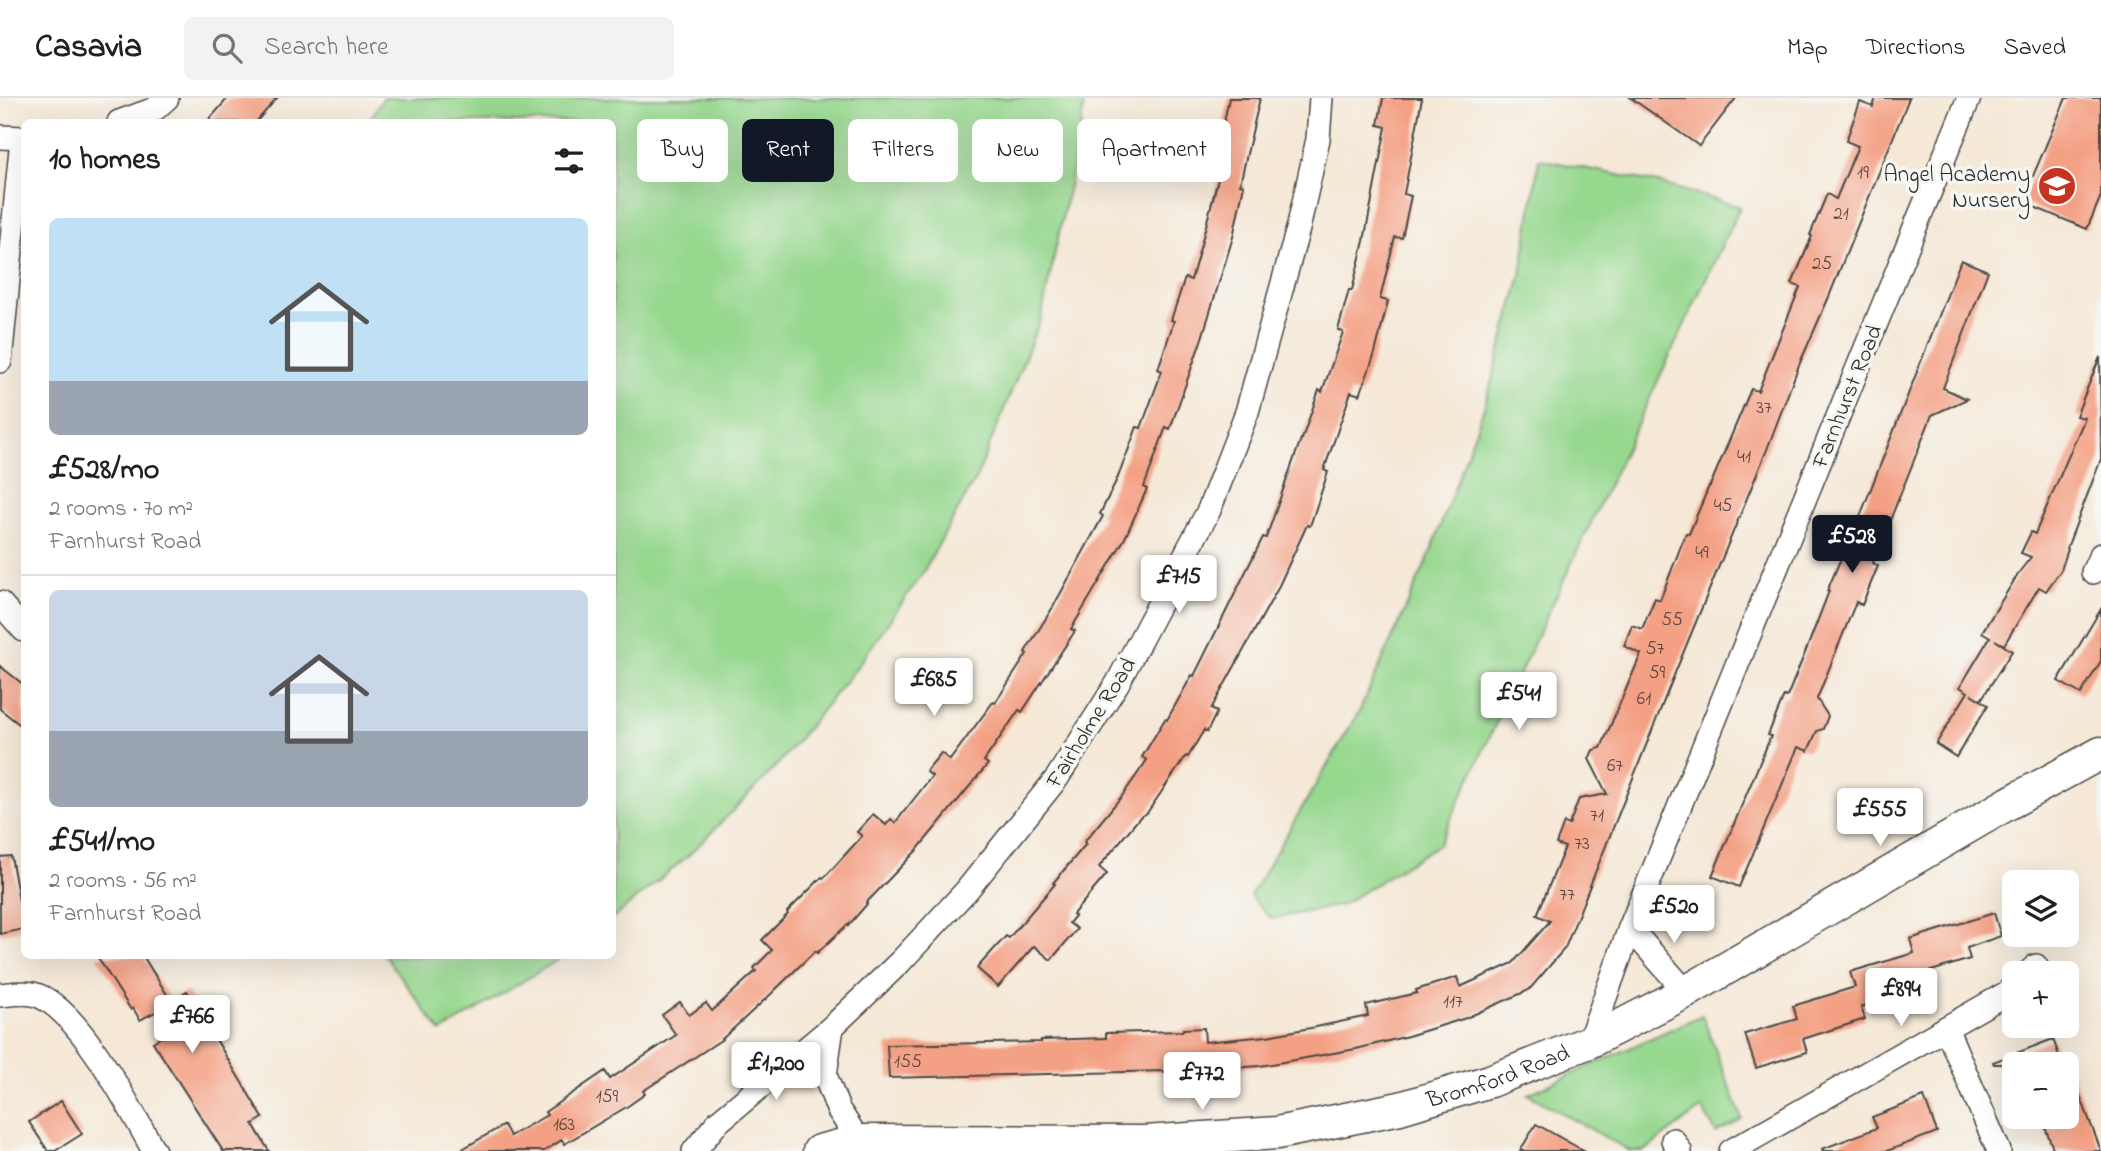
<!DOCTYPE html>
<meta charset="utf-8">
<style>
body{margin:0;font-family:"Indie Flower",sans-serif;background:#f2f2f2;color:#202124;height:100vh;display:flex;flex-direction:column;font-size:26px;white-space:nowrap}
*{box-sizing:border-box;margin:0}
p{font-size:23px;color:#757577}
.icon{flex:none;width:38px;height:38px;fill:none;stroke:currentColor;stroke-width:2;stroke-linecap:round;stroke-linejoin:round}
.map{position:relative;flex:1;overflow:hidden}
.panel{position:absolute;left:21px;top:21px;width:595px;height:840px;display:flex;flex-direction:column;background:#fff;border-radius:10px;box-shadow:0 7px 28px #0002}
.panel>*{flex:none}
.hud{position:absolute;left:637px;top:21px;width:665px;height:63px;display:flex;gap:14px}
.controls{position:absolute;left:2002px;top:772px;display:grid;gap:14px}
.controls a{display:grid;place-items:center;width:77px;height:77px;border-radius:10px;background:#fff;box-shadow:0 7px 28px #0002;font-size:35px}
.price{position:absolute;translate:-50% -60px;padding:0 16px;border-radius:7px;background:#fff;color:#222;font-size:23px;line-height:46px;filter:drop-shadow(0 2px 4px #0008)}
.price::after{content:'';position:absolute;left:50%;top:42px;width:21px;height:16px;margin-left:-10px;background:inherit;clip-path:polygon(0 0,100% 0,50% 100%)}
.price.selected{background:#111827;color:#fff}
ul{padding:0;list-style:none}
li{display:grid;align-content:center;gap:14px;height:371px;padding:0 28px}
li+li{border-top:2px solid #e0e0e0}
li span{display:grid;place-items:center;height:217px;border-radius:10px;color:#555}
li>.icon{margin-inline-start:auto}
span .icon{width:126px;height:126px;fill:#fffc;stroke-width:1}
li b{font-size:30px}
h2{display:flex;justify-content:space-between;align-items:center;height:84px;padding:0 28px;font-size:30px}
.chip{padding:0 24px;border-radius:10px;background:#fff;box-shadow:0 7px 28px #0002;font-size:24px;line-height:63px}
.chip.selected{background:#111827;color:#fff}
header{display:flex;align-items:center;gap:42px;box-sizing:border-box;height:98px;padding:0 35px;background:#fff;border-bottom:2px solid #e0e0e0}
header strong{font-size:33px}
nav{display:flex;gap:38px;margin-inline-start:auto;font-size:24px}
.search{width:490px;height:63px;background:#f2f2f2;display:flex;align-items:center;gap:18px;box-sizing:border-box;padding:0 24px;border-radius:10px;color:#757577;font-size:26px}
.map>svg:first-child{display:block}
</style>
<header>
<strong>Casavia</strong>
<div class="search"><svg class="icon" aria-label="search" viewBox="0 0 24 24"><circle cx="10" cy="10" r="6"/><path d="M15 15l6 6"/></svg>Search here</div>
<nav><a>Map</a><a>Directions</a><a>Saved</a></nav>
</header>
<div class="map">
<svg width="2101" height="1053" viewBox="0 0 2101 1053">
<rect width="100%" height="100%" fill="#f6f6f2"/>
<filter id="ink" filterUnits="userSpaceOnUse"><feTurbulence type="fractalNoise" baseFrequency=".0143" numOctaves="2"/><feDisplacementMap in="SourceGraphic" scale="14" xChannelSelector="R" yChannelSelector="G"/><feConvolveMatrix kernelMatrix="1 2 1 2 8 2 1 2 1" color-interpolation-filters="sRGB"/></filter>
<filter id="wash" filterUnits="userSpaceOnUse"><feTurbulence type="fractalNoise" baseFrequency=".00686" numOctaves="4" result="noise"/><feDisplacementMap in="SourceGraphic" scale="28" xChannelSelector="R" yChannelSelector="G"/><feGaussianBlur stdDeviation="1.57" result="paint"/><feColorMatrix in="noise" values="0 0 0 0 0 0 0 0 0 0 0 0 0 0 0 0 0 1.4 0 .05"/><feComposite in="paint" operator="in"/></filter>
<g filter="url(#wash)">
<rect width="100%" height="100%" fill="#f5e8d7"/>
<g fill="#97d88f" stroke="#61825d" stroke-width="2">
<polygon points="383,0 1084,0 1081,31 1041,220 977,378 922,476 855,572 773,672 689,757 613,820 612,24 368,24"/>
<polygon points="1539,61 1658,85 1740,109 1439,746 1342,807 1271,821 1250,798 1360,612 1430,456 1485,307 1521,177"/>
<polygon points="385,858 564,858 441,934"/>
<polygon points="1702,917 1742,1021 1716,1035 1702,1010 1644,1053 1630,1053 1528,996"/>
</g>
<g id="blocks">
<g fill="#f4a084">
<polygon points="228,0 277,0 256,24 207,24"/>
<polygon points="1229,0 1260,0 1240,86 1244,87 1233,139 1202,240 1170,331 1166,329 1144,389 1147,391 1125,440 1071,531 1075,533 1022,614 1019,612 984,663 988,666 917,752 866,805 867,806 848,828 847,827 817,855 815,853 771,896 721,942 643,993 645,996 628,1008 564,1046 562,1042 544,1053 459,1053 504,1027 510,1038 547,1017 545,1014 605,973 610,981 676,937 662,917 680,904 689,917 706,905 712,913 756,873 754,870 772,852 762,842 788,816 787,814 822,779 824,780 862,738 857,734 873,716 886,727 891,721 895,725 932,678 926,673 941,655 950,662 993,604 995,605 1027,556 1025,554 1053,509 1103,418 1100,416 1118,379 1137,329 1141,330 1162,273 1158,271 1174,223 1171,222 1185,180 1191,182 1202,143 1220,73 1214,72"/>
<polygon points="1383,0 1422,0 1404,96 1411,98 1402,140 1395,139 1380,201 1388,203 1375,255 1360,297 1351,294 1324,372 1328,374 1310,428 1307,427 1277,492 1211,611 1217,614 1207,634 1204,632 1188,659 1186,658 1147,715 1140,719 1099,769 1107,776 1073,816 1075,818 1069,825 1077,831 1051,862 1034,848 998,889 977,870 1006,838 1009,840 1055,786 1053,785 1086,746 1084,744 1122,698 1147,662 1142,659 1165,621 1167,622 1192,577 1194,578 1263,439 1266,440 1301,341 1302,341 1319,292 1322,294 1343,234 1338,232 1349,192 1352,192 1364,143 1386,29 1378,27"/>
<polygon points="1631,0 1736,0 1699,48"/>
<polygon points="1876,0 1909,0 1828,201 1799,267 1766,354 1677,570 1565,850 1529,892 1466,920 1408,938 1356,951 1260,968 1164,975 1164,973 889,980 887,947 1041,944 1041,942 1106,940 1106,935 1183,933 1183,931 1204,930 1205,944 1267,938 1316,929 1368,918 1366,907 1417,895 1416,892 1457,879 1460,889 1513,865 1550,823 1537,817 1565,749 1556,746 1564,725 1569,727 1579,701 1607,696 1589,661 1593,652 1601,650 1641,556 1624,548 1632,527 1642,531 1655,500 1660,502 1686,435 1689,436 1709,388 1710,388 1751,291 1758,293 1800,189 1792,186 1812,138 1810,137 1827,96 1836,101 1858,48 1846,43 1860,4 1873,9"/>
<polygon points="2066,0 2101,0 2101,98 2087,131 2022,104"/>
<polygon points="1961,162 1988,173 1943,290 1967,301 1932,317 1873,465 1878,468 1862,507 1856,504 1817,601 1828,618 1823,631 1817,633 1808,653 1798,649 1739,789 1712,778 1771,638 1768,637 1784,598 1787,599 1807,550 1829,493 1827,493 1844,453 1846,454"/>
<polygon points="2100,259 2101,361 2067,450 2068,451 2061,472 2046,493 2039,489 2004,547 1995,542 2012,553 1981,602 1971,596 1988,607 1956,659 1936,646 1968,594 1960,589 1990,539 1982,534 2020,473 2031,459 2021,455 2031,434 2035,436 2085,320 2076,318"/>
<polygon points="2101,511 2101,563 2081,596 2058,583"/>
<polygon points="0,568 24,587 24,630 0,611"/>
<polygon points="11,758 24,831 0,836 0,759"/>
<polygon points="1994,815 2001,838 1967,850 1970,861 1912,879 1916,892 1861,909 1865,921 1803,941 1807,954 1756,970 1745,936 1797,921 1793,908 1855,889 1850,874 1914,855 1910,841"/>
<polygon points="97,858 143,858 171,903 187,893 263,1020 253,1026 269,1053 223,1053 153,944 169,934 157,913 140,922 133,910 131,912"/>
<polygon points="2053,941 2062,966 1994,966 1993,964"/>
<polygon points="2067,968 2069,968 2101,1053 2054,1053 2041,1018 2067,1018"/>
<polygon points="1924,999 1937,1034 1887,1053 1823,1053 1822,1051 1877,1030 1872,1019"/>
<polygon points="61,1003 82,1036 55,1053 48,1053 29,1024"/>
<polygon points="1536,1026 1584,1053 1520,1053"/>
</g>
</g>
</g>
<g filter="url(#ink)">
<use href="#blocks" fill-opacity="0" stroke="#494745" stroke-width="2"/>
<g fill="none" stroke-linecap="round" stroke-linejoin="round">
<defs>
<g id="street">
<polyline points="119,24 155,11 167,0"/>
<polyline points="0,39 24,40"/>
<polyline points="0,263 22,41"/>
<polyline points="2093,474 2101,457"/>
<polyline points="0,505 24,532"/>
<polyline points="1630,830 1686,894"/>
<polyline points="2028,875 2036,868"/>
<path d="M0,897C10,896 23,894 33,896C77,906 132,1014 154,1053"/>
<polyline points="832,929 825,977 838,1011 859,1043"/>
<polyline points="1946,930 2007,895 2014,888"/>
<polyline points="1589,944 1630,830 1918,122 1969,0"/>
<polyline points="1673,1042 1680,1053"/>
<polyline points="694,1053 718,1024 832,929 900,864 967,792 1057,680 1117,586 1209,412 1247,314 1298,131 1318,41 1321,0"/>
<polyline points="1731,1053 1946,930 1999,1053"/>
</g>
<g id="secondary">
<path id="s1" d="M819,1053L859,1043L1145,1044L1277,1035L1400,1010L1490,983L1589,944L1686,894L2009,705L2101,655"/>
</g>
</defs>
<use href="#street" stroke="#494745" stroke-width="26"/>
<use href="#secondary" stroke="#494745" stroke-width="35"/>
<use href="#street" stroke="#fff" stroke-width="23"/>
<use href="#secondary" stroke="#fff" stroke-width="32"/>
</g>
</g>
<defs>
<symbol id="school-disc" viewBox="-11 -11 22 22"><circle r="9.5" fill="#c8321e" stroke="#f6f6f2"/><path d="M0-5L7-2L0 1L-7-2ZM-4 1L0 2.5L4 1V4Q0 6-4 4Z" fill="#fff"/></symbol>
</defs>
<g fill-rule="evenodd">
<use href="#school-disc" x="2035" y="66" width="44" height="44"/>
</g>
<g text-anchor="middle" stroke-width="7" stroke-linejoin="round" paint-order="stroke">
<g font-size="19" fill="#5d4841">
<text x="1863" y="80">19</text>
<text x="1841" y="121">21</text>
<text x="1822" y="171">25</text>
<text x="1764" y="315">37</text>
<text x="1744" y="364">41</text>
<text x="1723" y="413">45</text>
<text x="1702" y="460">49</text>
<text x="1672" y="527">55</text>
<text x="1655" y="556">57</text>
<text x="1657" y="580">59</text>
<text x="1644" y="606">61</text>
<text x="1615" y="673">67</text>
<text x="1597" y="723">71</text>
<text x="1582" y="751">73</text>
<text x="1567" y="802">77</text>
<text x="1453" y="909">117</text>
<text x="908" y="969">155</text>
<text x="607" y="1004">159</text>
<text x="564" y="1032">163</text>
</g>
<g font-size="23" fill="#2b2b2b" stroke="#f6f6f2" text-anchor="end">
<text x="2030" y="83">Angel Academy<tspan x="2030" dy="26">Nursery</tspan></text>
</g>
<g font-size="23" fill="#2b2b2b" stroke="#f6f6f2">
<text transform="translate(1846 298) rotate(-68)" y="8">Farnhurst Road</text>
<text transform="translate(1090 624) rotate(-58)" y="8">Fairholme Road</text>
<text dy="8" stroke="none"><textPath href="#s1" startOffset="688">Bromford Road</textPath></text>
</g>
</g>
</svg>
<div class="controls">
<a><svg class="icon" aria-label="layers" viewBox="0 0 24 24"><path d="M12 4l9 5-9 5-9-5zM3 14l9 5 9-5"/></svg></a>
<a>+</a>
<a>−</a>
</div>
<b class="price selected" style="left:1852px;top:477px">£528</b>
<b class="price" style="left:1179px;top:517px">£715</b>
<b class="price" style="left:934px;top:620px">£685</b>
<b class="price" style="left:1519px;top:634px">£541</b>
<b class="price" style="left:1880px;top:750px">£555</b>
<b class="price" style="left:1674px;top:847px">£520</b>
<b class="price" style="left:1901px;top:930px">£894</b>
<b class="price" style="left:192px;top:957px">£766</b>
<b class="price" style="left:776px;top:1004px">£1,200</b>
<b class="price" style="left:1202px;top:1014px">£772</b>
<div class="hud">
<a class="chip">Buy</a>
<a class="chip selected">Rent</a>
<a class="chip">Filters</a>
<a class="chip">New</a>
<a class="chip">Apartment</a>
</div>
<section class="panel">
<h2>10 homes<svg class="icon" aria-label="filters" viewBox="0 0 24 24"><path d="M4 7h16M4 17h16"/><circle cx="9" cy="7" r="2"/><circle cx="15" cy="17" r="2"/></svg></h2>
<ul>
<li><span style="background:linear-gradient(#bfe0f5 75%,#9aa5b1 0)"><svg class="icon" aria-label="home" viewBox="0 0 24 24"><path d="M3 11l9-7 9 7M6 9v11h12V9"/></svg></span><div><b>£528/mo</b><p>2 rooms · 70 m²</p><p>Farnhurst Road</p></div></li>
<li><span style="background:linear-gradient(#c9d6e8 65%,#9aa5b1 0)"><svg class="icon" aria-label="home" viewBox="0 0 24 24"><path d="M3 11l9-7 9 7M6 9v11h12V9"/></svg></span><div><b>£541/mo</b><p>2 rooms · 56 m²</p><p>Farnhurst Road</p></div></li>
</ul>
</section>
</div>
